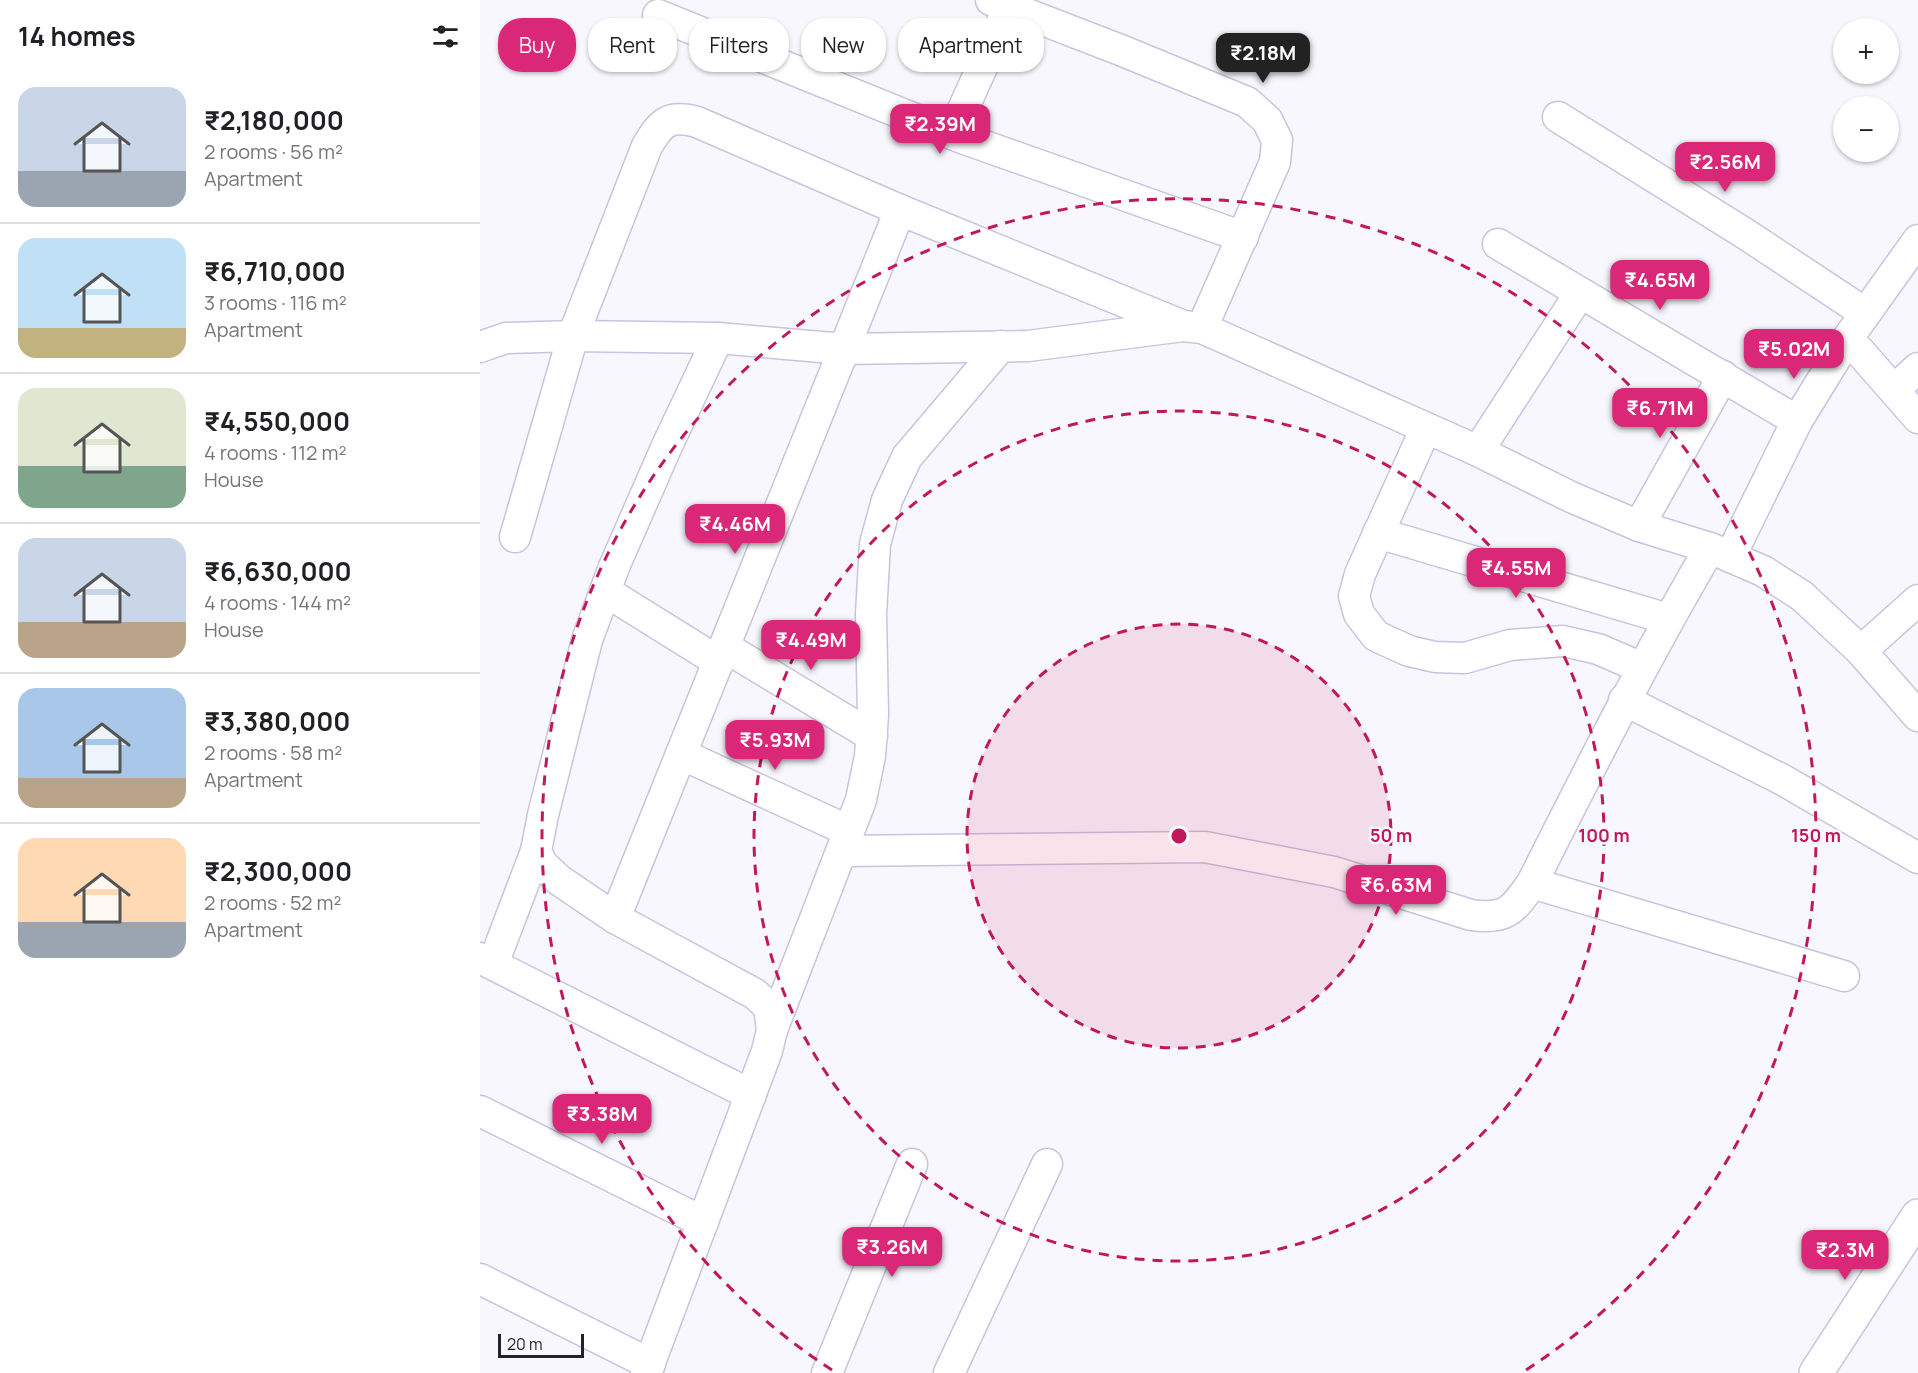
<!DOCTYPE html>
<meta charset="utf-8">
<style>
body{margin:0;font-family:Manrope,sans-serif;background:#f6f6f6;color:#202124;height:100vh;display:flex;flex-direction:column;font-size:22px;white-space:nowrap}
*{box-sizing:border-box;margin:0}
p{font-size:20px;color:#757577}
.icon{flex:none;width:33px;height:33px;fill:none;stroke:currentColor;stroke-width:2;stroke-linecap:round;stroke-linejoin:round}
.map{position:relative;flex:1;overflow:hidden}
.panel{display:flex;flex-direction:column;background:#fff;width:480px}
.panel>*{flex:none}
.guide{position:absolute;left:18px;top:18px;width:570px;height:54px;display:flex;gap:12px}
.tools{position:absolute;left:1353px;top:18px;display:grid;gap:12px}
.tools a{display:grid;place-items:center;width:66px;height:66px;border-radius:50%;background:#fff;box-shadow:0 2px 4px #0004;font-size:30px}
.scale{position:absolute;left:18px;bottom:15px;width:86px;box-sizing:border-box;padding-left:6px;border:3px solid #24212c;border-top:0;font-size:16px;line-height:21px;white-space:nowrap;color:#24212c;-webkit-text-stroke:4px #f9f7fe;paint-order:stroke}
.price{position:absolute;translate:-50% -51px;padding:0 14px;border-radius:12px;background:#db2777;color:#fff;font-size:20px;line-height:39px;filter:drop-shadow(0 2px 3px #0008)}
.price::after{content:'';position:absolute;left:50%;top:36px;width:18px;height:14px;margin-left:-9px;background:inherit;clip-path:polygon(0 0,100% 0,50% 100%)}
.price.current{background:#222;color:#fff}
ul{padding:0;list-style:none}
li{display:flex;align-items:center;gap:18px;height:150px;padding:0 18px}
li+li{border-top:2px solid #e0e0e0}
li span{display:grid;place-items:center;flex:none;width:168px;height:120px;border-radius:18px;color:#555}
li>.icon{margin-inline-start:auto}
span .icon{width:72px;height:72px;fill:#fffc;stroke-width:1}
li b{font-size:26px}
h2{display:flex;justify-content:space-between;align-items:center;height:72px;padding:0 18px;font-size:26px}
.tag{padding:0 21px;border-radius:24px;background:#fff;box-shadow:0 2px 4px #0004;font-size:21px;line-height:54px}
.tag.current{background:#db2777;color:#fff}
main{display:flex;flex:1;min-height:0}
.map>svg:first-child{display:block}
</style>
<main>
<section class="panel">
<h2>14 homes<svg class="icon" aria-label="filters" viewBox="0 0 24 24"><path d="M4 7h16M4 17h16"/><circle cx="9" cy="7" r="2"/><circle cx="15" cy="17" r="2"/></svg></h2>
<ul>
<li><span style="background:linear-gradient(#c9d6e8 70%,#9aa5b1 0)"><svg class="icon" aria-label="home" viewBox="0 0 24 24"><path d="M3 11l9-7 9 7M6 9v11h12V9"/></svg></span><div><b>₹2,180,000</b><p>2 rooms · 56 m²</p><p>Apartment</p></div></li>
<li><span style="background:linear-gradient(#bfe0f5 75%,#c2b280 0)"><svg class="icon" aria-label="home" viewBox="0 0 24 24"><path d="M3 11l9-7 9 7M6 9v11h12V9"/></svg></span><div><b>₹6,710,000</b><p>3 rooms · 116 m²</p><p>Apartment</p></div></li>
<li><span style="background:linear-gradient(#dfe7d0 65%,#7fa58c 0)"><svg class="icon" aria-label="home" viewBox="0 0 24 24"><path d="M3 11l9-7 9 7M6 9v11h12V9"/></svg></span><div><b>₹4,550,000</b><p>4 rooms · 112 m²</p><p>House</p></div></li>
<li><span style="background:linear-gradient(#c9d6e8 70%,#b9a48a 0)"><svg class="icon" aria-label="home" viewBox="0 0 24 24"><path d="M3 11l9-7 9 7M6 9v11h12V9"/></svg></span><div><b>₹6,630,000</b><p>4 rooms · 144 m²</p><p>House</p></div></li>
<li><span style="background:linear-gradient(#a9c7e8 75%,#b9a48a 0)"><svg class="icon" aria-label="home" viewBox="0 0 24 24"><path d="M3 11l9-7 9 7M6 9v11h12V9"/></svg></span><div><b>₹3,380,000</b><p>2 rooms · 58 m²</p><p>Apartment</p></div></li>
<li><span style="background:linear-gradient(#ffd9b3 70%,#9aa5b1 0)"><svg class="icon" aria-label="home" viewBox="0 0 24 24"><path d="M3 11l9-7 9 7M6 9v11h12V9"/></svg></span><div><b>₹2,300,000</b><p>2 rooms · 52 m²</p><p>Apartment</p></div></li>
</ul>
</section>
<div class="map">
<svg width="1438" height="1373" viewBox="0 0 1438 1373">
<rect width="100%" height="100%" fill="#f9f7fe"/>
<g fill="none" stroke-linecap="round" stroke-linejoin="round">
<defs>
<g id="street">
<polyline points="511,0 643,51 767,102 787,120 797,140 795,162 722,328"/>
<polyline points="178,15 482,138 763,237"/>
<polyline points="1078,117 1264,233 1385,313"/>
<polyline points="472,134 529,7"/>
<polyline points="1018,244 1317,421"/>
<polyline points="1368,338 1438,418"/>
<polyline points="0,347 26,338 93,336 238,338 364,349 548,346 703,326 722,328 998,451 1091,497 1159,526 1230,548 1283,571 1322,596 1381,651 1438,716"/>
<polyline points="1414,390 1438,368"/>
<polyline points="946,428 880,574 874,596 879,614 896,636 929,651 955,657 985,658 1030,645 1083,641 1118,649 1162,668"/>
<polyline points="998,451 1100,293"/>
<polyline points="1159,526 1243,376"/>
<polyline points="898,533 1188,619"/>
<path d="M35,537L93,336L167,146C181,123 188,114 217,122L420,210L701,325"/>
<polyline points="1250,557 1317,421 1368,338 1438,240"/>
<polyline points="125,591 239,662"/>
<polyline points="245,647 392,736"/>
<polyline points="1381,651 1438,600"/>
<polyline points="1144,700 1303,780 1438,858"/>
<polyline points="201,754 369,831"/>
<path d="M362,851L725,847L854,872L991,915C1027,920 1033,910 1052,883C1109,770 1166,657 1230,548"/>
<polyline points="1052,883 1364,976"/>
<polyline points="135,918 420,210"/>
<polyline points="0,958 271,1095"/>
<polyline points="13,964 56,851"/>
<polyline points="292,1030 381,800 390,756 393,715 391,614 395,544 407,500 427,457 521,346"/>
<polyline points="0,1111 223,1222"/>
<polyline points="0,1279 170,1364"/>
<polyline points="166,1373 287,1051 292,1030 289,1007 275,994 135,918 79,880 62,864 56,851 63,815 107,640 134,567 186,448 238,338"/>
<polyline points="347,1373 432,1164"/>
<polyline points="469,1373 567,1164"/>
</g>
<polyline id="secondary" points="1336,1373 1438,1216"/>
</defs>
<use href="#street" stroke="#cac2df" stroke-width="33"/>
<use href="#secondary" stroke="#cac2df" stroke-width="36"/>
<use href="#street" stroke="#fff" stroke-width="30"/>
<use href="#secondary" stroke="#fff" stroke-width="33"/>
</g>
<circle cx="699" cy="836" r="212" fill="#c2185b" fill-opacity=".12"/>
<g fill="none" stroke="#c2185b" stroke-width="3" stroke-dasharray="10 8">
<circle cx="699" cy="836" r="212"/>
<circle cx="699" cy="836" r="425"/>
<path d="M352 1370A637 637 0 1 1 1046 1370"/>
</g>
<circle cx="699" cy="836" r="9" fill="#c2185b" stroke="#f9f7fe" stroke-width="3"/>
<g font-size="18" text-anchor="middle" font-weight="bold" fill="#c2185b" stroke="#f9f7fe" stroke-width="5" stroke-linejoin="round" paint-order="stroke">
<text x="911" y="842">50 m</text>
<text x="1124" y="842">100 m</text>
<text x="1336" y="842">150 m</text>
</g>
</svg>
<div class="tools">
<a>+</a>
<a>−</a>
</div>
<div class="scale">20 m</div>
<b class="price current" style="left:783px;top:84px">₹2.18M</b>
<b class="price" style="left:460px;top:155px">₹2.39M</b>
<b class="price" style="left:1245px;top:193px">₹2.56M</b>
<b class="price" style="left:1180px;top:311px">₹4.65M</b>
<b class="price" style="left:1314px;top:380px">₹5.02M</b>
<b class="price" style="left:1180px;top:439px">₹6.71M</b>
<b class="price" style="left:255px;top:555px">₹4.46M</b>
<b class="price" style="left:1036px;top:599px">₹4.55M</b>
<b class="price" style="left:331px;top:671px">₹4.49M</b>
<b class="price" style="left:295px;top:771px">₹5.93M</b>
<b class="price" style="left:916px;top:916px">₹6.63M</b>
<b class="price" style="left:122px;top:1145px">₹3.38M</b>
<b class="price" style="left:412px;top:1278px">₹3.26M</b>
<b class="price" style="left:1365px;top:1281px">₹2.3M</b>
<div class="guide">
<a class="tag current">Buy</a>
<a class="tag">Rent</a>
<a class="tag">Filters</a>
<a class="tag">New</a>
<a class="tag">Apartment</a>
</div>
</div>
</main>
